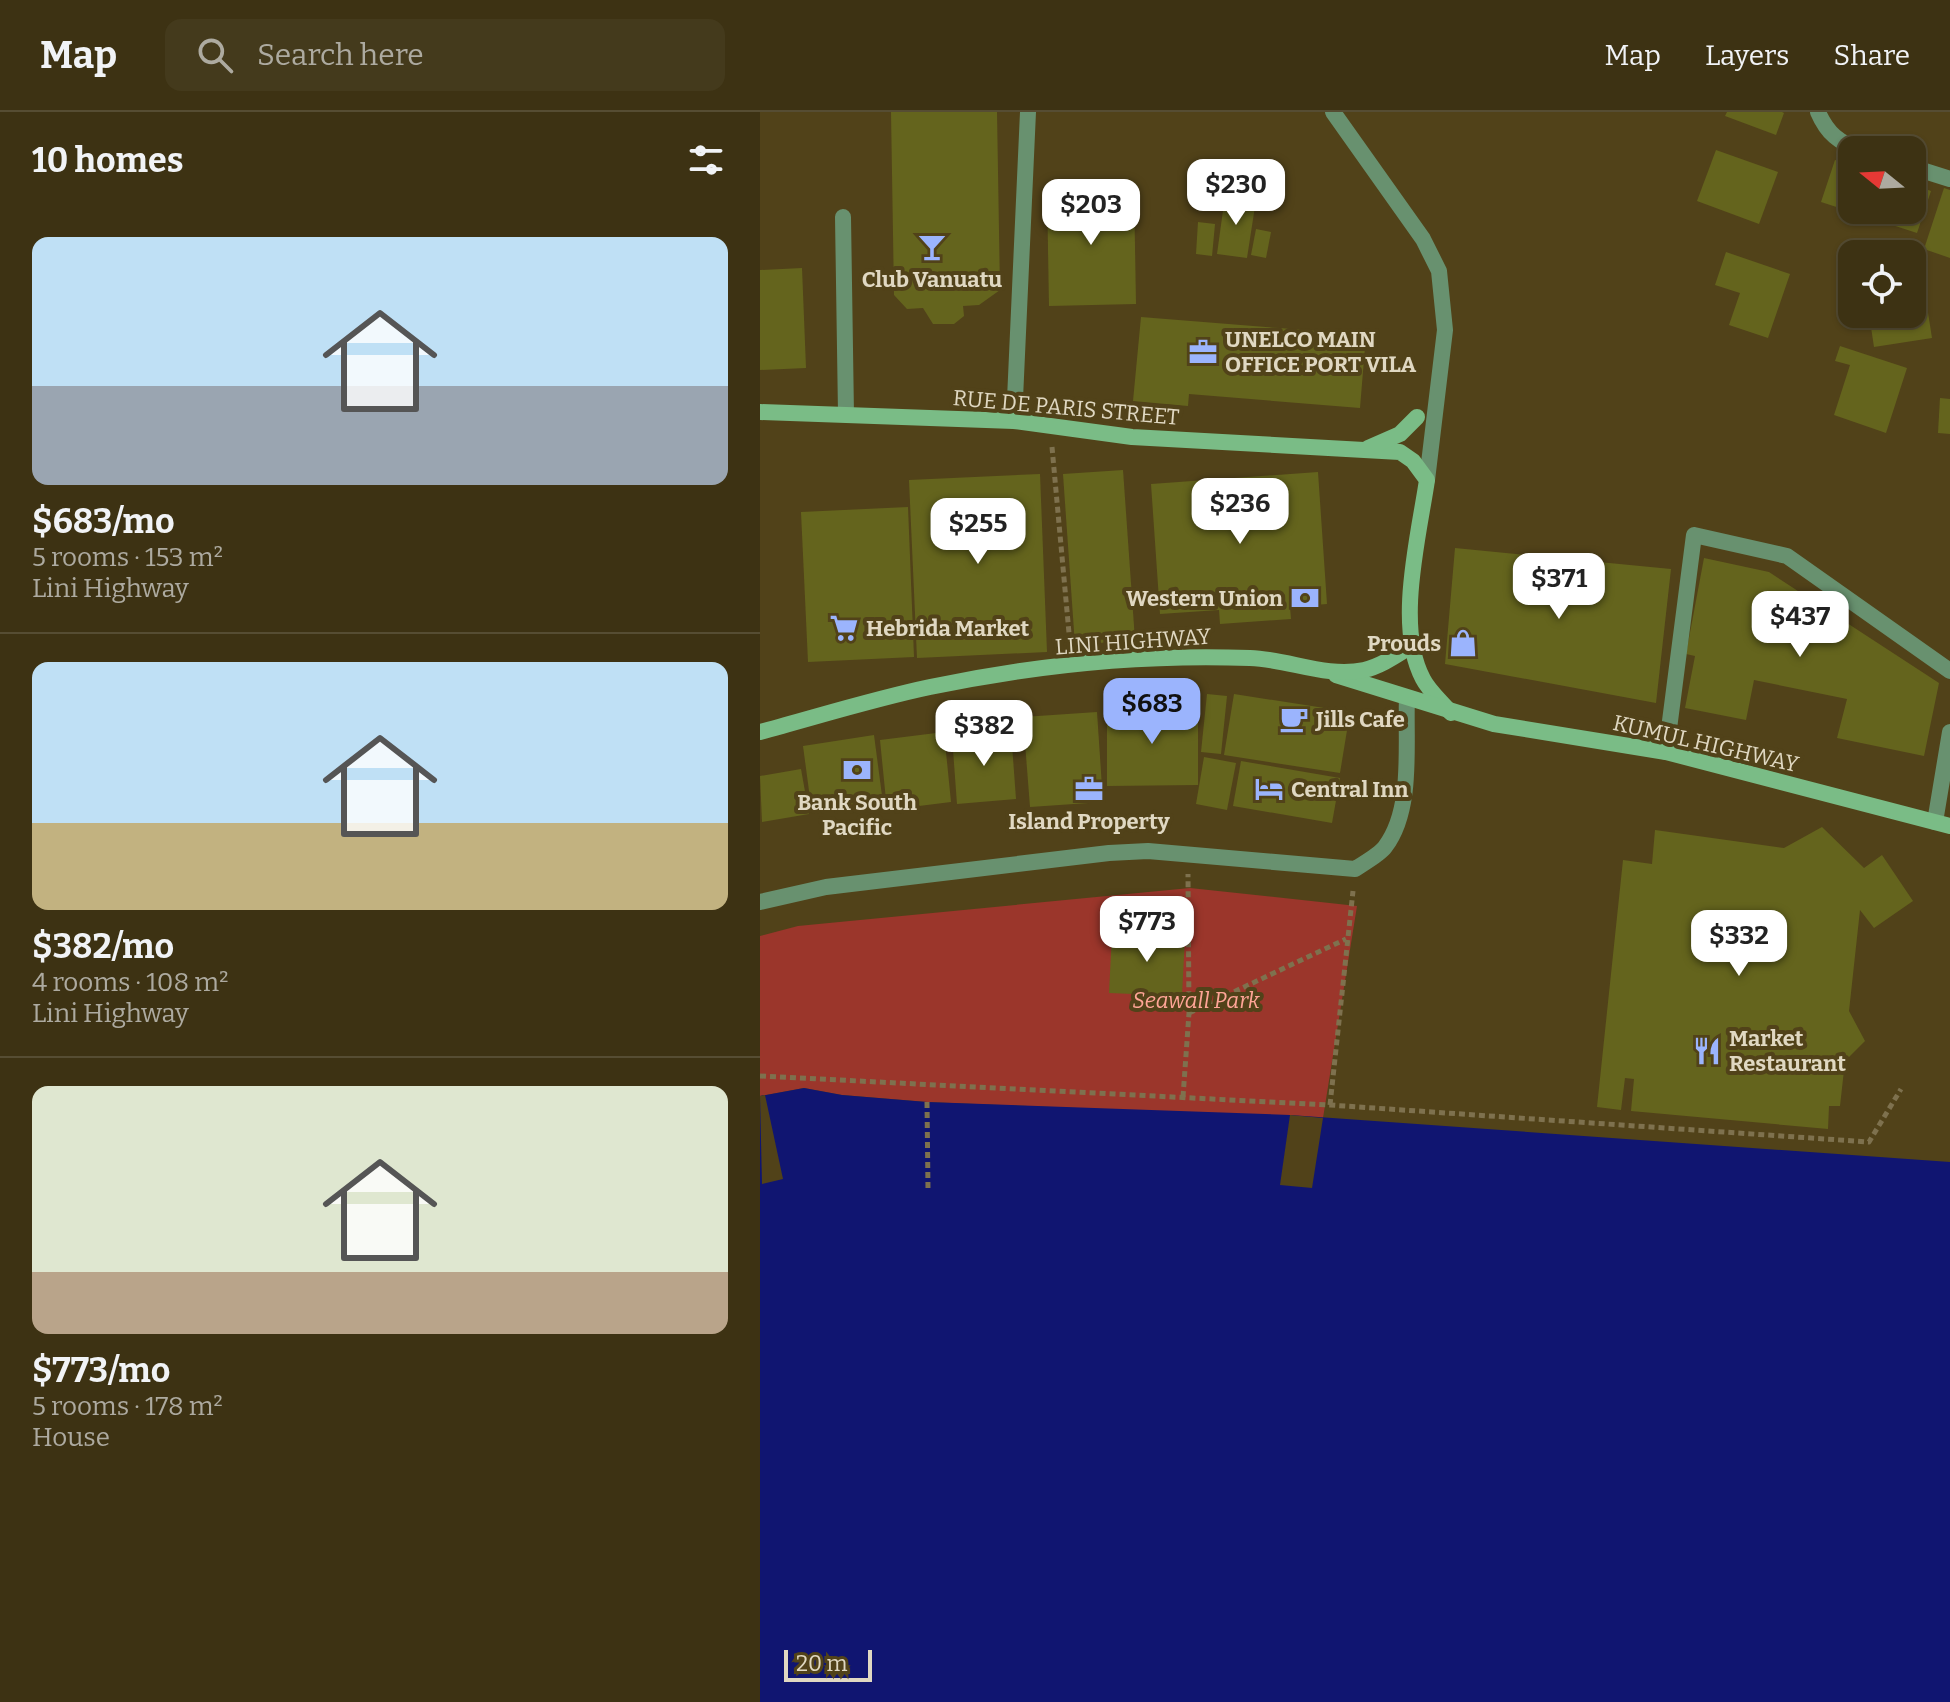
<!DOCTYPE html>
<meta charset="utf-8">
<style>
body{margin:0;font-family:Bitter,serif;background:#443a1c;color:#f1f3f6;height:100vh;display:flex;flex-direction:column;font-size:30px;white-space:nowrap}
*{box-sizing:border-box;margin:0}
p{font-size:26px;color:#adaaa0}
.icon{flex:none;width:44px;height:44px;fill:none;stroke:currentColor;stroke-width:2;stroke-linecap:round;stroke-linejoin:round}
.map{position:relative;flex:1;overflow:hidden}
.drawer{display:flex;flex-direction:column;background:#3d3213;width:760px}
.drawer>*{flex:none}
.needle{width:52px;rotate:288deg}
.controls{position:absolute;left:1078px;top:24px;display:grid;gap:16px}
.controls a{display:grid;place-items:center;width:88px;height:88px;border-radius:16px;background:#3d3213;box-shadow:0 2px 6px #0004,0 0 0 2px #564d33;font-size:40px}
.scale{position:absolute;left:24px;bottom:20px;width:88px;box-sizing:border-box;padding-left:8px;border:4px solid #e0d8c2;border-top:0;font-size:22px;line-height:28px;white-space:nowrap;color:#e0d8c2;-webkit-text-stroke:6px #514219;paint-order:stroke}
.price{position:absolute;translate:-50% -68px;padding:0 18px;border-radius:16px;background:#fff;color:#222;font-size:26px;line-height:52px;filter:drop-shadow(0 2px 4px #0008)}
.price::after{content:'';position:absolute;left:50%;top:48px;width:24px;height:18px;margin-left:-12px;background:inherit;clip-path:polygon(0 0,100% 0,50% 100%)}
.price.active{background:#9bb4fd;color:#111}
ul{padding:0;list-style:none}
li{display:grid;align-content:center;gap:16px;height:424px;padding:0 32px}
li+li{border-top:2px solid #564d33}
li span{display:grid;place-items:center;height:248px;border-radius:16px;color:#555}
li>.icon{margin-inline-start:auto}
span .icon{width:144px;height:144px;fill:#fffc;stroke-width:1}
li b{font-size:34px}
h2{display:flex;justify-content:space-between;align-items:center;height:96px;padding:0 32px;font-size:34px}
header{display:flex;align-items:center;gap:48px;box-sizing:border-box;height:112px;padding:0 40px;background:#3d3213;border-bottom:2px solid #564d33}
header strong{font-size:38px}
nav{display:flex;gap:44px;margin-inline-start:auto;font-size:28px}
.search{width:560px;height:72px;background:#443a1c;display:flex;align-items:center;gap:20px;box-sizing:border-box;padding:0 28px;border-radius:16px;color:#adaaa0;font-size:30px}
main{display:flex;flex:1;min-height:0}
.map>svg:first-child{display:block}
</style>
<header>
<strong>Map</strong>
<div class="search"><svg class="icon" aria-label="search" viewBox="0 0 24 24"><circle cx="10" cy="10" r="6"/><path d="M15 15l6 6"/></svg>Search here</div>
<nav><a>Map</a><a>Layers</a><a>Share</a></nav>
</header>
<main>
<section class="drawer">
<h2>10 homes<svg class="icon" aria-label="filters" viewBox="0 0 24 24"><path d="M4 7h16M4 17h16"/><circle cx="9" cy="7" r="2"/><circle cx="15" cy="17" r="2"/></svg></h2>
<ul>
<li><span style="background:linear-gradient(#bfe0f5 60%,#9aa5b1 0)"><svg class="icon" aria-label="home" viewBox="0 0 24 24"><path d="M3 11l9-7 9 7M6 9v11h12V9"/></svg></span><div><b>$683/mo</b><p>5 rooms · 153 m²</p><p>Lini Highway</p></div></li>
<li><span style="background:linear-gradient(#bfe0f5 65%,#c2b280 0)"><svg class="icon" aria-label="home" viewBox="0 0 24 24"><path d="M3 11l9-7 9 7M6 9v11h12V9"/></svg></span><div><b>$382/mo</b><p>4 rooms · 108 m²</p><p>Lini Highway</p></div></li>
<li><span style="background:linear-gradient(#dfe7d0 75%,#b9a48a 0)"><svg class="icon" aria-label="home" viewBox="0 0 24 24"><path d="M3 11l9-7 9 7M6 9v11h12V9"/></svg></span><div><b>$773/mo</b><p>5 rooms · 178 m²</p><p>House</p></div></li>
</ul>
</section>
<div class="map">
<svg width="1190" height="1590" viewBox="0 0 1190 1590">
<rect width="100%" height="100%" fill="#514219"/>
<polygon fill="#9b362b" points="430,776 597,794 563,1006 167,990 82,983 44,976 0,984 0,824 38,814"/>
<polygon fill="#101571" points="44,976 82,983 167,990 530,1003 1190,1050 1190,1590 0,1590 0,984"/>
<g fill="#514219">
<polygon points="5,983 23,1067 2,1072 0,984"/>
<polygon points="530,1003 563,1006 552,1076 520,1073"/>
</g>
<g fill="#64641d">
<polygon points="131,0 237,0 240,178 219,193 203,194 204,204 194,212 173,212 163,196 147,197 134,183"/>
<polygon points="967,0 1022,0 1024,1 1016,23 965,4"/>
<polygon points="956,38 1018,60 999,112 937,89"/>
<polygon points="1075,48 1092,53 1092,98 1152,98 1152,72 1171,79 1157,121 1061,90"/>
<polygon points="1184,76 1190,78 1190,146 1164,137"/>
<polygon points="374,77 376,192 289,194 287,78"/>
<polygon points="465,84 496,88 487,146 457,142"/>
<polygon points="438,110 455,112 452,144 436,142"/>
<polygon points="496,117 511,120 506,146 491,143"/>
<polygon points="966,140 1030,162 1008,226 969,213 980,181 955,173"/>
<polygon points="1160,150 1172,226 1114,235 1109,202 1152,202 1152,151"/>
<polygon points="42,156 46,256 0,258 0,158"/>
<polygon points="381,205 606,223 600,296 429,282 428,294 373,289"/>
<polygon points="1080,234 1147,256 1126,321 1074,303 1090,253 1075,249"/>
<polygon points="1180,286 1190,287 1190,322 1178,321"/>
<polygon points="363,358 375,528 315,533 303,362"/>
<polygon points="558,360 567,492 530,495 531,507 460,512 459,498 400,502 391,372"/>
<polygon points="280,362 287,540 157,546 149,368"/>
<polygon points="148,395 154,545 48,550 41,400"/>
<polygon points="695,436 911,457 896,591 685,552"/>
<polygon points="944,446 1009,460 1179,571 1164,644 1077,626 1087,587 994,568 986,608 925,596 935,544 926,542"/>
<polygon points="447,582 467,584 461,642 441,640"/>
<polygon points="474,582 590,600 580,661 464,643"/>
<polygon points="438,593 438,673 347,674 347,594"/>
<polygon points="337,600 343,690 270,695 263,605"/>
<polygon points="251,619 256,687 197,692 192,624"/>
<polygon points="184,620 191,690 127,698 120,628"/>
<polygon points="114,623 123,691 52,701 43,634"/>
<polygon points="444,645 476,651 467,698 436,692"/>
<polygon points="481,649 580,666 572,711 473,694"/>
<polygon points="41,657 49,702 2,710 0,664"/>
<polygon points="1062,715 1104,756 1122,743 1153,789 1114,816 1100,798 1089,899 1105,929 1085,949 1080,994 1069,994 1068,1017 871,999 874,967 865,966 861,998 837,995 863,748 892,752 895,718 1024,736"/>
<polygon points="352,821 425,824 422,884 349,881"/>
</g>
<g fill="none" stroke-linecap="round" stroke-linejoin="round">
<g stroke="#7e714e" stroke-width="5" stroke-dasharray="6 4" stroke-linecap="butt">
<polyline points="292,335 310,532"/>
<polyline points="429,901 586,827"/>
<polyline points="0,964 570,993 1109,1030 1141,977"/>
<polyline points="423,985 429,901 428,762"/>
<polyline points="167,990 168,1078"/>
<polyline points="570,993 593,779"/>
</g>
<g stroke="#68916f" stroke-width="16">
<polyline points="83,105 86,302"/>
<polyline points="254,309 268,0"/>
<polyline points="906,640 934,423 1027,444 1190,559"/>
<polyline points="1175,710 1190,620"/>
<path d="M0,790L66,775L349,741L388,739L595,757C604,751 619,743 625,735C654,697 645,631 647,586"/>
</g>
<g stroke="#68916f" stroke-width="16">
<polyline points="573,0 663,127 679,159 685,218 667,368"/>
<path d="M1058,0C1067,21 1079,31 1101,38"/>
<polyline points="1152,55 1190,67"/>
</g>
<g stroke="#7abc86" stroke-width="16">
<path d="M0,300L254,309L372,325L640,340L653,349L667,368C659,423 635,515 663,567C669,579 682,590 691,601"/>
<polyline points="608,336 640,322 657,305"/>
<polyline points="576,563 734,612 906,640 1190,714"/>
<path d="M0,620C56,605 113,587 170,575C275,553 383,542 490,546C528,547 566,566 604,558C622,554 638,542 653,533"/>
</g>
</g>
<defs>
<symbol id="bar-bare" viewBox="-9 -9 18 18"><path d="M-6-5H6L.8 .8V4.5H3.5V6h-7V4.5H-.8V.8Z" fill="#9bb4fd" stroke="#514219" stroke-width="2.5" paint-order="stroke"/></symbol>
<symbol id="office-bare" viewBox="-9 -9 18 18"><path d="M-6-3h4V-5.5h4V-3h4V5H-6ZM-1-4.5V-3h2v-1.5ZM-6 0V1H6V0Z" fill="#9bb4fd" stroke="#514219" stroke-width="2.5" paint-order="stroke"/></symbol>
<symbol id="bank-bare" viewBox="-9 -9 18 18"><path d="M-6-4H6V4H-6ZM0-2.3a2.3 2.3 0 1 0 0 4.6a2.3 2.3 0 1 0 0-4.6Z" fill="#9bb4fd" stroke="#514219" stroke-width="2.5" paint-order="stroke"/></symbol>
<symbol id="supermarket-bare" viewBox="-9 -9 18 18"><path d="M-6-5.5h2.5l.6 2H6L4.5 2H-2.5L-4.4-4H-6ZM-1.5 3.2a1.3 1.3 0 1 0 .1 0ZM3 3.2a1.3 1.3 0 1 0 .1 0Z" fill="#9bb4fd" stroke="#514219" stroke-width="2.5" paint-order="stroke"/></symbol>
<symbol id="shop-bare" viewBox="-9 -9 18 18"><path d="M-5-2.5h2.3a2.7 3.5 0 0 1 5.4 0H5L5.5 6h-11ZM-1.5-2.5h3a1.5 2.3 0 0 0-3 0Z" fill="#9bb4fd" stroke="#514219" stroke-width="2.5" paint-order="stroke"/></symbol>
<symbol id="cafe-bare" viewBox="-9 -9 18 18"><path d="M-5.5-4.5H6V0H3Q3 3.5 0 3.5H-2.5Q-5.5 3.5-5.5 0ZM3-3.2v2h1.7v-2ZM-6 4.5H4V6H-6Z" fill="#9bb4fd" stroke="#514219" stroke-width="2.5" paint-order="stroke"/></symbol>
<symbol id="hotel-bare" viewBox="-9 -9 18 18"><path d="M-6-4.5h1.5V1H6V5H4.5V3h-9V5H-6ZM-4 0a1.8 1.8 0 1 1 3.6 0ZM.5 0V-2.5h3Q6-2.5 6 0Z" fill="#9bb4fd" stroke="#514219" stroke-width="2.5" paint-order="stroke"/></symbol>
<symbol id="restaurant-bare" viewBox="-9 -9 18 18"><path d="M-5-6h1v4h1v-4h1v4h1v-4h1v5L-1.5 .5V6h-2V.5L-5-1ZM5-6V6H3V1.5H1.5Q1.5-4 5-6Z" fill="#9bb4fd" stroke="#514219" stroke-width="2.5" paint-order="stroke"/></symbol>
</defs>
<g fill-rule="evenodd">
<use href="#bar-bare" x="152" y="115" width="40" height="40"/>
<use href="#office-bare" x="423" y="220" width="40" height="40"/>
<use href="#bank-bare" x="525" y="466" width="40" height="40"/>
<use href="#supermarket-bare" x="64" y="496" width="40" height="40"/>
<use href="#shop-bare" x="683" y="511" width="40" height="40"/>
<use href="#cafe-bare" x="514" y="587" width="40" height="40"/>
<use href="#bank-bare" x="77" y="638" width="40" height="40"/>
<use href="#office-bare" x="309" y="657" width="40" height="40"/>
<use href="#hotel-bare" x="489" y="657" width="40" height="40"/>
<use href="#restaurant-bare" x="927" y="919" width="40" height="40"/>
</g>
<g text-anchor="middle" stroke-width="8" stroke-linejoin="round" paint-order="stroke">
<g font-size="22" font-weight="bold" fill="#e0d8c2" stroke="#514219" text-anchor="start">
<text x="172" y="175" text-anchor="middle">Club Vanuatu</text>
<text x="465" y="235">UNELCO MAIN<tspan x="465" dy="25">OFFICE PORT VILA</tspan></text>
<text x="523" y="494" text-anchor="end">Western Union</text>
<text x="106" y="524">Hebrida Market</text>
<text x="681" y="539" text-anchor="end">Prouds</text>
<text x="556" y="615">Jills Cafe</text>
<text x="531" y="685">Central Inn</text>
<text x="97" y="698" text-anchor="middle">Bank South<tspan x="97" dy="25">Pacific</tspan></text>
<text x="329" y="717" text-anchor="middle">Island Property</text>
<text x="969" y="934">Market<tspan x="969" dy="25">Restaurant</tspan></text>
</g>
<g font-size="22" fill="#e0d8c2" stroke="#514219">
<text transform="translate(306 295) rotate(5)" y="8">RUE DE PARIS STREET</text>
<text transform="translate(373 529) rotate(-4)" y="8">LINI HIGHWAY</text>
<text transform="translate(946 631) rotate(13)" y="8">KUMUL HIGHWAY</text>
</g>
<g font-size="22" font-style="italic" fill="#ffa597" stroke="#514219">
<text x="436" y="896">Seawall Park</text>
</g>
</g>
</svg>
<div class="controls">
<a><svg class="needle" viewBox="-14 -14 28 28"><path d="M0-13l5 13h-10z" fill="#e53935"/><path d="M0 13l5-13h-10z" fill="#adaaa0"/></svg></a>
<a><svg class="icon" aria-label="locate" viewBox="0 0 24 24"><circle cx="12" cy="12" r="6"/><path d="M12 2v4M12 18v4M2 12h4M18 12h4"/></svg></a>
</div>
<div class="scale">20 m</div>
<b class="price" style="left:476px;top:115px">$230</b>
<b class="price" style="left:331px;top:135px">$203</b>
<b class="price" style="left:480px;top:434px">$236</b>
<b class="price" style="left:218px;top:454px">$255</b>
<b class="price" style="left:799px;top:509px">$371</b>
<b class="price" style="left:1040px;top:547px">$437</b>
<b class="price active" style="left:392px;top:634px">$683</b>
<b class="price" style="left:224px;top:656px">$382</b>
<b class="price" style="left:387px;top:852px">$773</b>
<b class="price" style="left:979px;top:866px">$332</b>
</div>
</main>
